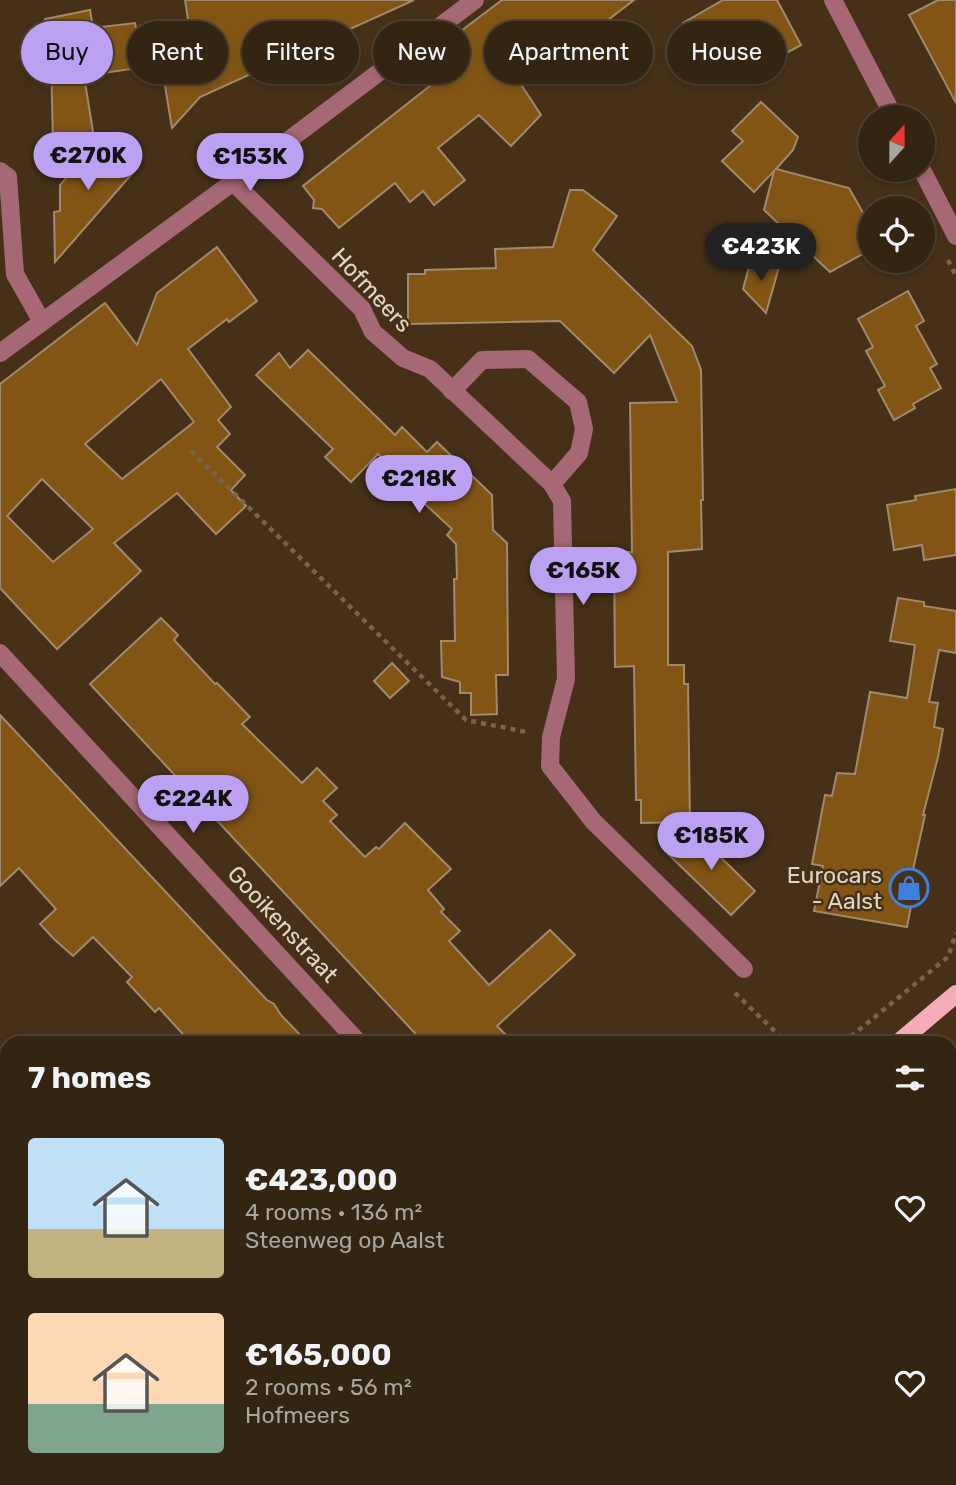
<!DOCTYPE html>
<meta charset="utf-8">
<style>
body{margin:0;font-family:Rubik,sans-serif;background:#3f3120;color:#f1f3f6;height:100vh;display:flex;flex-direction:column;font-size:26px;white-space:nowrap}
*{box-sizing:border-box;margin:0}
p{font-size:23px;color:#a9a59f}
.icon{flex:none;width:38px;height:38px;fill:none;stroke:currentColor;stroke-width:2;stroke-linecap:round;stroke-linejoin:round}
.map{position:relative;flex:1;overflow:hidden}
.side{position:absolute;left:0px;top:1036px;width:957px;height:450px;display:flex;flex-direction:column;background:#342512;border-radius:21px 21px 0 0;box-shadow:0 4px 10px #0003,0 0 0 2px #4e4232}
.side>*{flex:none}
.top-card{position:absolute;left:21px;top:21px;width:915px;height:63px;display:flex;gap:14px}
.needle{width:46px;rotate:21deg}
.tools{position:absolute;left:858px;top:105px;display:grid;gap:14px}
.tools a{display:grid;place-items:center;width:77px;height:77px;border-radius:50%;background:#342512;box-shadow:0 4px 10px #0003,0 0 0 2px #4e4232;font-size:35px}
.price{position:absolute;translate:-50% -60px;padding:0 16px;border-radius:24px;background:#bca0f2;color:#111;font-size:23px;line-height:46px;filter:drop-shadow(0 2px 4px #0008)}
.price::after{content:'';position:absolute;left:50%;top:42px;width:21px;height:16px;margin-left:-10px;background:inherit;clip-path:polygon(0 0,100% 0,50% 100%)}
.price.current{background:#222;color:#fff}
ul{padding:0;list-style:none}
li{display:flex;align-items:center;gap:21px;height:175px;padding:0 28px}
li span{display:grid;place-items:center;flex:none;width:196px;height:140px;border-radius:7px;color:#555}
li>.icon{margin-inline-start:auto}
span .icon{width:84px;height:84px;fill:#fffc;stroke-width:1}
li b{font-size:30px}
h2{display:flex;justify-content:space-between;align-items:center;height:84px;padding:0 28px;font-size:30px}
.chip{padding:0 24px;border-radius:32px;background:#342512;box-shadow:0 4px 10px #0003,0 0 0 2px #4e4232;font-size:24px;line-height:63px}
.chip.current{background:#bca0f2;color:#111}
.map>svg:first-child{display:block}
</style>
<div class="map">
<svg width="956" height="1485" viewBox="0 0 956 1485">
<rect width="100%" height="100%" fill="#463118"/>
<polygon fill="#0c5c38" points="7,1429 7,1479 59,1479 46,1485 0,1485 0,1435"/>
<g fill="#825515" stroke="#a1896e" stroke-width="2" fill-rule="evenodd">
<polygon points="185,0 414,0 200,97 172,128 160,56 193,51"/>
<polygon points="502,0 634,0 522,86 541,115 511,146 479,115 438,148 465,180 434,205 423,191 410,202 395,183 339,228 322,209 313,208 314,200 303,186 459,63 441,46"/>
<polygon points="723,0 777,0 801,45 740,78 725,64 723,66 683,23"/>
<polygon points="938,0 956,0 956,103 909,15"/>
<polygon points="90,10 93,28 135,23 144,67 84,76 95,144 53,144 51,56 45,19"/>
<polygon points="761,102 798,137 793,150 776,169 849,188 870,225 870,250 830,272 764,210 774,171 754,192 722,161 743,141 732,131"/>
<polygon points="101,138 137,168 55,262 54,212 60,211 60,185"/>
<polygon points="570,190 583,190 617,216 593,250 692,346 701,370 703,500 701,500 702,549 668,552 668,665 684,665 684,684 688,684 690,822 641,823 641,800 636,800 634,666 615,667 614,552 632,552 630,403 677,402 650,335 614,373 560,321 408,324 408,274 425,274 425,270 496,268 495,249 553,247"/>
<path d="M217,247L257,301L229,322L227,319L188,349L231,407L218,420L230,434L217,447L245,475L231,490L246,506L216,534L177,493L114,543L141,571L57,649L0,588V384L105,303L137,345L157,293ZM161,379L194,422L122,479L85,444ZM42,479L93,529L53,562L7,516Z"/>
<polygon points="751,260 779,267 766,313 743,289"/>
<polygon points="908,291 924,321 916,326 937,364 930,368 941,388 913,404 915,408 894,420 878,390 885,386 866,351 873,347 858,319"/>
<polygon points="308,350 395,435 402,427 427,452 437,442 492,495 493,530 507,543 508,675 496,675 497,714 471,715 471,693 460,693 460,682 442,677 441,641 455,641 454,579 457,579 456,544 447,535 452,529 412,492 415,490 378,454 351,482 325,457 333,449 256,375 279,353 290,368"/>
<polygon points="956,489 956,555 924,560 922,545 894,550 887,505 916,500 915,496"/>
<polygon points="898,598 924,602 924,606 956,611 956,653 939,650 929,702 938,703 934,727 943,729 938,757 923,815 925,815 911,879 916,880 907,927 814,911 823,866 812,864 825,795 832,796 837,773 855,774 870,692 907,698 915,645 890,641"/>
<polygon points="161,618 178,635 174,640 215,684 217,683 250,717 242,724 302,783 317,768 337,788 323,801 337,815 330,821 365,857 376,847 379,849 405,823 451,869 428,890 444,909 441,912 460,931 449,941 489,985 550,930 575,955 497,1026 514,1043 424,1043 90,684"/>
<polygon points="392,663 409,681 390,698 374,681"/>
<polygon points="0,715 267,1000 274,1004 281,1015 308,1043 191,1043 159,1008 155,1012 127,982 132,977 93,937 73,956 54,939 40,924 56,909 19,868 0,886"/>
<polygon points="692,829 755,891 731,915 668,854"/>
</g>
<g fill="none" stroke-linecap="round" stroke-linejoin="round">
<g stroke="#77644f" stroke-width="4.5" stroke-dasharray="5 5" stroke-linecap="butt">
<polyline points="922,132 930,147"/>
<polyline points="948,260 956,276"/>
<polyline points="191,451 466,720 527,732"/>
<polyline points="735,993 787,1043"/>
<polyline points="843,1043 948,957 956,933"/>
<polyline points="950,1118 956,1113"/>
<polyline points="950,1152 956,1146"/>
</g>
<g stroke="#a66874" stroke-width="18">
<polyline points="833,0 894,117"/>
<polyline points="922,170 956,236"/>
<polyline points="0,171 8,177 15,274 42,322"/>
<polyline points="233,182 362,309 373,332 403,358 430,369 552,484 562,501 566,679 551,737 550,766 593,821 744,969"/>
<polyline points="0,353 233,182 475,0"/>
<polyline points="452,391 482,360 528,359 578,402 584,429 579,453 552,484"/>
<polyline points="0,653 359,1043"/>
<polyline points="768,1479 777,1485"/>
<polyline points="719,1485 723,1479"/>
</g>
<g stroke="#f7aab8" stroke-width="18">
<polyline points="898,1043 956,994"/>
<polyline points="950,1079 956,1075"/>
<polyline points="146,1485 159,1479"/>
<polyline points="277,1485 289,1479"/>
</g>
</g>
<defs>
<symbol id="shop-ring" viewBox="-11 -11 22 22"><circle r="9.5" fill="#463118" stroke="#3f7fe0" stroke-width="1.5"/><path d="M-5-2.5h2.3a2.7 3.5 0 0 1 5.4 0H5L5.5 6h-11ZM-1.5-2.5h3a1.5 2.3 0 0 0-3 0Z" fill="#3f7fe0"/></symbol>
</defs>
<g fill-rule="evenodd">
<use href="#shop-ring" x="887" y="866" width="44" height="44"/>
</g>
<g text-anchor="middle" stroke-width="5" stroke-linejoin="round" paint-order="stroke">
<g font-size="23" fill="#e2d5c6" stroke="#463118">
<text transform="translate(372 290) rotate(47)" y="8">Hofmeers</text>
<text transform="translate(283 924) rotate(47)" y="8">Gooikenstraat</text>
</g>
<g font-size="23" fill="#e2d5c6" stroke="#463118" text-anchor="end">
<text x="882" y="883">Eurocars<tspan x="882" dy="26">- Aalst</tspan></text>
</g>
</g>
</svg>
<div class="tools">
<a><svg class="needle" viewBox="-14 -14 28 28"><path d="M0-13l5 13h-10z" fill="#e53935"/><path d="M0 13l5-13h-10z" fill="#a9a59f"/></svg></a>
<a><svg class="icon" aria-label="locate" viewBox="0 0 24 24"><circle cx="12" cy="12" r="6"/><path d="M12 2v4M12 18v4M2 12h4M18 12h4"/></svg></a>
</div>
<b class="price" style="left:88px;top:192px">€270K</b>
<b class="price" style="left:250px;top:193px">€153K</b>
<b class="price current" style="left:761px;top:283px">€423K</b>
<b class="price" style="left:419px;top:515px">€218K</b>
<b class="price" style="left:583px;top:607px">€165K</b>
<b class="price" style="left:193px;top:835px">€224K</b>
<b class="price" style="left:711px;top:872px">€185K</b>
<div class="top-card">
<a class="chip current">Buy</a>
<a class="chip">Rent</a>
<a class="chip">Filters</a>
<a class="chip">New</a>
<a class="chip">Apartment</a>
<a class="chip">House</a>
</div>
<section class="side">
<h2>7 homes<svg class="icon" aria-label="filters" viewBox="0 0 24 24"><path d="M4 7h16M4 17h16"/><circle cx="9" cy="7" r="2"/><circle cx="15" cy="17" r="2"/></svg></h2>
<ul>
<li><span style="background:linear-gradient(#bfe0f5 65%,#c2b280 0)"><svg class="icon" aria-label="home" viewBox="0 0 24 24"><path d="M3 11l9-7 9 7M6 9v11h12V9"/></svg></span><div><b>€423,000</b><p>4 rooms · 136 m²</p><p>Steenweg op Aalst</p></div><svg class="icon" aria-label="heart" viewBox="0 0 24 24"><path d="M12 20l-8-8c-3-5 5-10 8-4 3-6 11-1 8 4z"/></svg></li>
<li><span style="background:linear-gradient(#ffd9b3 65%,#7fa58c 0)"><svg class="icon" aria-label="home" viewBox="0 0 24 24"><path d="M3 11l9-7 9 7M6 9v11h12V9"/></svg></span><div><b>€165,000</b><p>2 rooms · 56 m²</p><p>Hofmeers</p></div><svg class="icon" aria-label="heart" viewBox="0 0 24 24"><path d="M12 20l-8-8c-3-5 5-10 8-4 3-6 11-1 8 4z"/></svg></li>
</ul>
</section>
</div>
